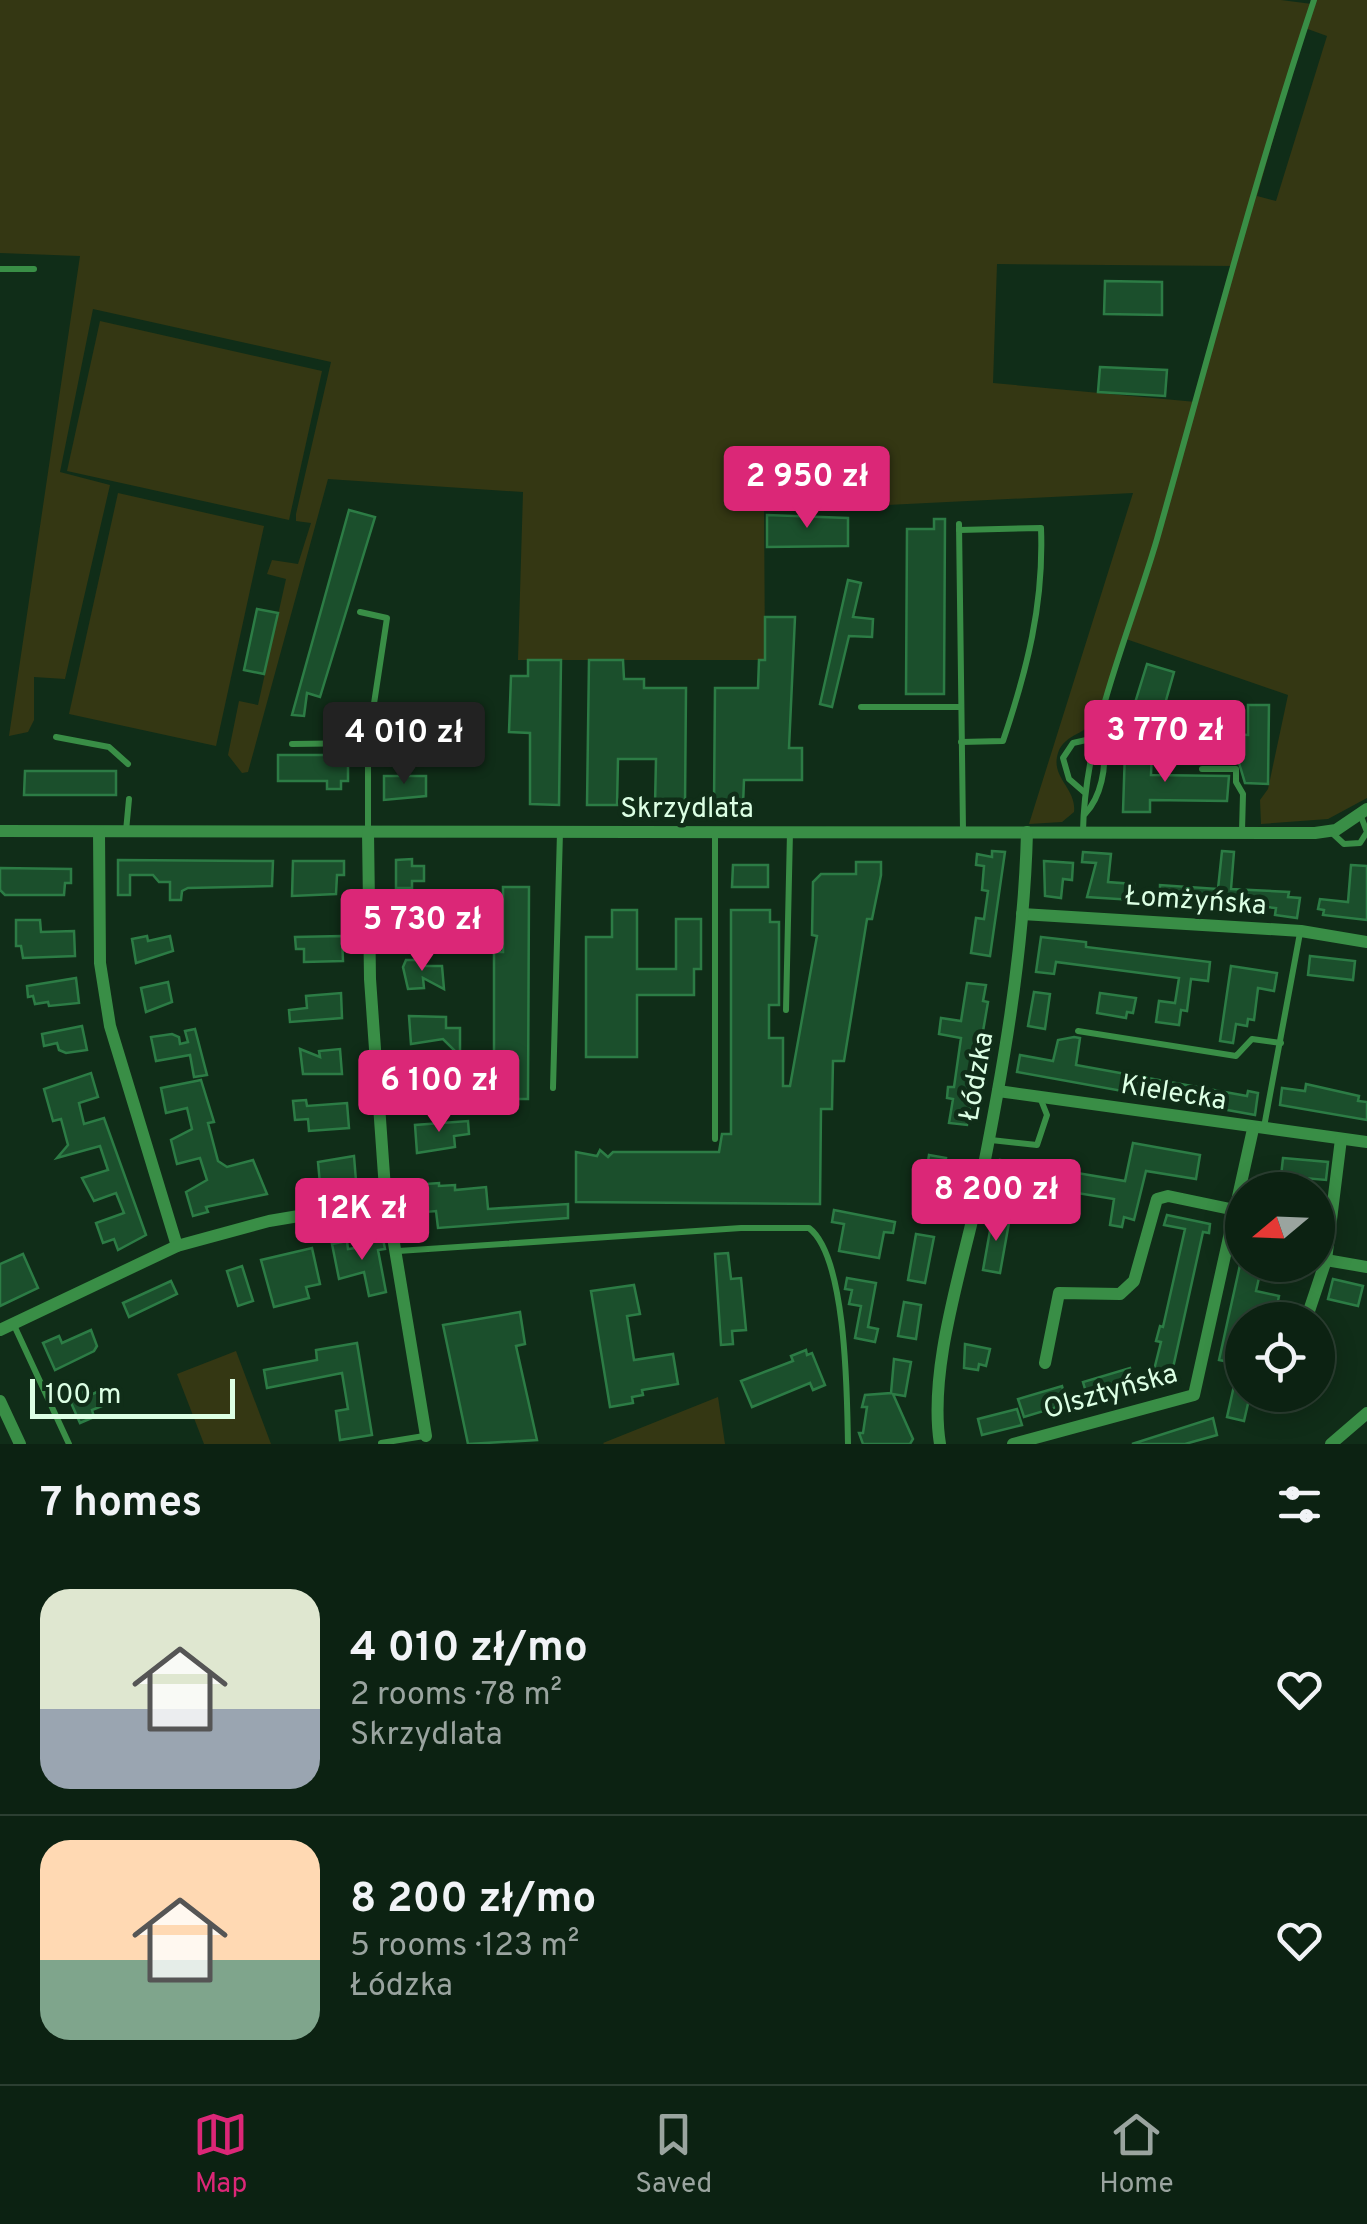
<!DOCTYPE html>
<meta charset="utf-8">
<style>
body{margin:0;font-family:Overpass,sans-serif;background:#152a1b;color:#f1f3f6;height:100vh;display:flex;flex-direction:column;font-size:38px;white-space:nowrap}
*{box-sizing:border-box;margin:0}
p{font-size:32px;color:#9aa49f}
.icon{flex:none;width:55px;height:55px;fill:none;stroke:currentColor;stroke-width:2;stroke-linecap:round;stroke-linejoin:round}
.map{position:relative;height:1444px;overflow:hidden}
.details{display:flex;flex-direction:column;background:#0c2212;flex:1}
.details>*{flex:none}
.needle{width:65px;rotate:251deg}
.fabs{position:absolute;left:1225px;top:1172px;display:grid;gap:20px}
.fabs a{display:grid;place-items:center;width:110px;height:110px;border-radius:50%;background:#0c2212;box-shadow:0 5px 25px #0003,0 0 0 2px #2c3f32;font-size:50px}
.scale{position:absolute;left:30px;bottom:25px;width:205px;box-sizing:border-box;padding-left:10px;border:5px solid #dcffe4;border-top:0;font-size:28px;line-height:35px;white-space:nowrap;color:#dcffe4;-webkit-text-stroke:8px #102d18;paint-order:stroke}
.price{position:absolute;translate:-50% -85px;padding:0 22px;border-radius:10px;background:#db2777;color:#fff;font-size:32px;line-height:65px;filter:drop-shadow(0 2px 5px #0008)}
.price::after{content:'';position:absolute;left:50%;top:60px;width:30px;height:22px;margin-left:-15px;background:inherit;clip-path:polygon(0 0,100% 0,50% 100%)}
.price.current{background:#222;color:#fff}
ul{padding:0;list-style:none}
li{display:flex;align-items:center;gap:30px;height:250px;padding:0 40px}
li+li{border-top:2px solid #2c3f32}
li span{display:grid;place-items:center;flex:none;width:280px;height:200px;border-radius:30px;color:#555}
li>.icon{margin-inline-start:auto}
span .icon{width:120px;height:120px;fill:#fffc;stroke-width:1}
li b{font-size:42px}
h2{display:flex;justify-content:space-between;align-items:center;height:120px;padding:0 40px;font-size:42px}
.tabs{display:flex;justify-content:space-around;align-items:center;height:140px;border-top:2px solid #2c3f32;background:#0c2212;font-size:28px;color:#9aa49f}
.tabs a{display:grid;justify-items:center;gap:5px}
.tabs .current{color:#db2777}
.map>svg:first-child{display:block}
</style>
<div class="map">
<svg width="1367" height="1444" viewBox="0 0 1367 1444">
<rect width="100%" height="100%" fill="#102d18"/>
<g fill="#343713" fill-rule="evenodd">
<path d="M0,0H1281L1312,4L1314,0H1367V798L1328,819L1261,824L1260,800L1268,789L1288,695L1126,639L1100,716L1095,715C1089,736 1065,732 1058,753C1050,778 1077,788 1074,812L1062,822L1029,824L1133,493L887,505L764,503L765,660H518L523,492L328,479L248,772L242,773L228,755L239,701L258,705L286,579L267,574L272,560L298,564L311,523L296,521V514L331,362L93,309L60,472L110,485L65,679L34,677V720L28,732L9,736L80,256L0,253ZM1305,28L1327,36L1276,201L1257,196ZM997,264L1235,266L1196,402L993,383Z"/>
<polygon points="100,321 322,371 289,520 67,471"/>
<polygon points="118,493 264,526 216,746 69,714"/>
<polygon points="236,1351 271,1444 204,1444 177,1374"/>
<polygon points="718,1397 725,1444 604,1444 603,1443"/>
</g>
<g fill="#1b4f2c" stroke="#2c7c45" stroke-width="2.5">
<polygon points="1105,281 1162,282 1162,315 1104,314"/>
<polygon points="1100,367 1167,370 1165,396 1098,392"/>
<polygon points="349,510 375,517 320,697 307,693 304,716 292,715"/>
<polygon points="767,515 848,518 848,546 767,547"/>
<polygon points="934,519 945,519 944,694 906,694 907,529 934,529"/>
<polygon points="848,580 861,583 853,617 873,619 872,637 849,636 832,707 820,704"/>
<polygon points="257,609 278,613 264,674 244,670"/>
<polygon points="765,617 795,617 789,748 802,748 802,780 744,780 743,805 714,805 715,688 758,688 759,660 765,660"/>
<polygon points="528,660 561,660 559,805 530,804 530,733 509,732 511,676 528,676"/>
<polygon points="589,660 623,660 624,679 644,679 644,688 686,688 685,805 655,805 656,759 618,759 617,805 587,805"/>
<polygon points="1147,664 1174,672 1163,711 1135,703"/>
<polygon points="1248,705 1269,705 1268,784 1245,783 1239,763 1204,762 1204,745 1232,746 1233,734 1248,735"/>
<polygon points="1125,750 1152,750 1151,775 1229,776 1227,801 1150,800 1150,812 1123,812"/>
<polygon points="278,755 348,755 348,781 341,781 341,789 327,789 327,781 278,781"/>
<polygon points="25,771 116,771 116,795 24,795"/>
<polygon points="384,776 426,776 426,796 384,800"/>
<polygon points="992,851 1005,852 990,956 971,953 976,918 984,919 988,891 982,890 984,866 976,865 977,854 992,857"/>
<polygon points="1222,851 1234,852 1231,889 1289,892 1288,897 1300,898 1297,918 1275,915 1276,908 1215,902 1203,904 1203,909 1168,901 1168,906 1151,905 1152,892 1160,893 1160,885 1218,889"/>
<polygon points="1083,852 1111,854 1108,882 1134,884 1133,900 1087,897 1096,863 1082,862"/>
<polygon points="412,859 412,866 424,866 424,881 412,881 412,888 396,888 396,860"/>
<polygon points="118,860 273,861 272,886 188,888 182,891 181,900 170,900 170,882 159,882 153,875 130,875 130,895 118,895"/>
<polygon points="293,861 344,861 344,875 337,875 336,894 292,896"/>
<polygon points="1044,861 1073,863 1072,880 1063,879 1061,898 1045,896"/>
<polygon points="856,862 881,862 881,875 872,919 867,919 844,1061 833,1061 832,1109 821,1109 820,1204 576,1202 576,1152 597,1156 600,1150 608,1157 613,1152 719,1152 722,1134 731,1134 731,910 770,910 770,922 779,922 779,1005 769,1005 769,1038 783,1038 783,1086 790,1086 817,936 812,935 813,882 821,874 856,874"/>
<polygon points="733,865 768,865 768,887 732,887"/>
<polygon points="1351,865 1367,866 1367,920 1323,915 1324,910 1318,909 1320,899 1348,902"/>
<polygon points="0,868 71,869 71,883 65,883 64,895 5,895 0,890"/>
<polygon points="503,887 529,887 528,1099 494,1099 494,952 503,952"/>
<polygon points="396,909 411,909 411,916 424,916 424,931 411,931 411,937 396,937"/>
<polygon points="612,910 637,910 637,969 676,969 676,919 701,919 701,969 694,969 694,995 637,995 637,1057 586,1057 586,937 612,937"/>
<polygon points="16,920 40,920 41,932 74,931 75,956 23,958 21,946 16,946"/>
<polygon points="147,936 148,941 170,936 173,951 136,963 132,939"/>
<polygon points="342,936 343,961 304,962 304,949 296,949 295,937"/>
<polygon points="1041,937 1086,942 1086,947 1210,962 1208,981 1191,979 1187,1011 1181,1010 1179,1025 1156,1022 1159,1001 1175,1003 1179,978 1056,962 1054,974 1036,972"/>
<polygon points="1310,956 1355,961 1353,980 1308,975"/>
<polygon points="406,960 422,960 423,966 442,966 444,989 423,978 424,988 408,989 403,967"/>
<polygon points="1231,966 1277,973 1274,991 1258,988 1254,1020 1248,1019 1247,1026 1236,1024 1233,1043 1220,1041"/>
<polygon points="76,978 79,1003 49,1006 48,1002 35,1004 33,996 28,997 27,986"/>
<polygon points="168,982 172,1002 146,1012 141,988"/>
<polygon points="967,983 986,985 983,1001 988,1002 967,1125 949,1123 953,1099 947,1098 948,1087 954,1087 961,1038 939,1034 941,1018 961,1021"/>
<polygon points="1034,992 1050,994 1045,1029 1028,1026"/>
<polygon points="341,993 342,1018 290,1022 289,1010 307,1008 306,996"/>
<polygon points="1100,993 1136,998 1133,1013 1127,1012 1126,1018 1097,1013"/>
<polygon points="409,1016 446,1017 446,1028 460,1028 460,1056 443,1039 411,1044"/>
<polygon points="82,1026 87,1050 66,1053 59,1050 57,1043 44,1046 42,1034"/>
<polygon points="195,1029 207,1075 194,1077 190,1055 156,1061 151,1037 172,1034 179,1037 180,1044 188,1042 185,1031"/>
<polygon points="1074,1037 1080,1038 1076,1065 1247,1096 1248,1091 1258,1093 1255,1115 1017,1072 1020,1055 1053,1061 1058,1040"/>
<polygon points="300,1049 320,1057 319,1051 340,1049 342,1074 303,1074"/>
<polygon points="461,1065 462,1079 453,1080 454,1091 414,1098 412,1069"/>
<polygon points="91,1073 98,1097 79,1103 84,1124 104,1118 146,1235 118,1250 114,1239 103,1243 96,1223 124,1213 116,1193 94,1201 82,1178 108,1170 100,1146 57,1158 68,1145 61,1119 53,1121 44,1089"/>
<polygon points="201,1080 214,1122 208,1123 218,1161 227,1167 253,1160 267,1194 206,1207 208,1212 193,1216 186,1192 207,1180 200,1158 177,1164 171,1140 192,1129 187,1108 166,1113 161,1088"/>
<polygon points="1306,1084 1359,1096 1358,1101 1367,1102 1367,1120 1280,1105 1282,1088 1305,1091"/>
<polygon points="306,1100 307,1106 347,1103 349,1128 309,1131 308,1119 295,1120 293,1101"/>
<polygon points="468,1121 469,1134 454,1136 455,1147 417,1153 415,1125"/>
<polygon points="1133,1143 1200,1155 1196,1179 1146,1171 1134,1220 1124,1217 1122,1227 1110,1225 1114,1199 997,1180 1000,1160 1125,1181"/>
<polygon points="929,1155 946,1158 936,1215 920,1212"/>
<polygon points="354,1156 356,1181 320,1184 318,1162"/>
<polygon points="1283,1158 1328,1162 1326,1180 1281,1176"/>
<polygon points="439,1183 439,1186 455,1185 455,1190 486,1187 488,1209 568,1204 568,1218 438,1228 436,1211 414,1213 412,1185"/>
<polygon points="834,1210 895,1222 893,1233 884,1232 879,1258 839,1251 844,1224 832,1222"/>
<polygon points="993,1214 1010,1217 1000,1273 983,1270"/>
<polygon points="1167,1215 1210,1224 1209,1233 1203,1232 1169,1386 1151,1382 1161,1342 1156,1341 1160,1326 1163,1327 1185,1229 1164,1225"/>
<polygon points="382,1234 385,1249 378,1250 386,1292 369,1296 364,1272 339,1279 332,1244 347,1241 348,1249 369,1246 367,1237"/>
<polygon points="916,1234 934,1237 925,1283 908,1280"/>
<polygon points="312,1248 320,1284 306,1287 309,1298 274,1307 261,1260"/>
<polygon points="728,1253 731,1279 741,1278 746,1330 732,1331 733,1344 721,1345 715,1254"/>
<polygon points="23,1254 38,1288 0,1306 0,1264"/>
<polygon points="1240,1265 1262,1265 1256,1291 1279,1296 1274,1320 1242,1320 1239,1364 1219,1360"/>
<polygon points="242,1266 253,1301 238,1306 227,1271"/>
<polygon points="847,1278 876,1283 868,1327 878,1329 875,1342 855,1338 861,1306 849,1304 852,1290 845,1289"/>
<polygon points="1333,1279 1363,1286 1358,1306 1328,1299"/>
<polygon points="171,1281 177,1294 129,1317 123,1303"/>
<polygon points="634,1285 640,1314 627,1316 634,1360 673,1354 678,1384 642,1390 643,1395 632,1397 633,1403 610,1407 591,1291"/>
<polygon points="904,1302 921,1305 916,1339 898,1336"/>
<polygon points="520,1312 525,1344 516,1346 537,1440 468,1444 443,1325"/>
<polygon points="91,1330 97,1346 94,1351 55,1370 43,1343 59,1336 62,1343"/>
<polygon points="357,1343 372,1435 340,1440 336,1411 348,1409 342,1373 267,1388 264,1370 317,1360 316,1350"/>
<polygon points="965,1344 990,1349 986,1366 979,1364 978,1370 964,1368"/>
<polygon points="806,1350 807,1355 812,1353 825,1385 813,1390 810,1383 752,1407 741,1381 793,1361 791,1356"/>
<polygon points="894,1359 911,1362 905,1396 893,1394 913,1439 910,1444 863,1444 859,1433 863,1433 867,1407 862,1407 865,1395 891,1393"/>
<polygon points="1130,1368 1135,1385 1088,1399 1083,1382"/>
<polygon points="1238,1368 1242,1368 1242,1395 1250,1395 1244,1421 1227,1417"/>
<polygon points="1062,1386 1067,1404 1024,1417 1018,1399"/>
<polygon points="82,1390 86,1397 97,1392 102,1406 92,1410 94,1417 80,1423 68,1396"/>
<polygon points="1017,1409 1022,1425 982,1435 978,1419"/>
<polygon points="1213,1418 1217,1435 1185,1444 1132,1444"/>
</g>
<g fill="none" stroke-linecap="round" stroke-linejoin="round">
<g stroke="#398e46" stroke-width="6">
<polyline points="0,269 34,269"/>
<polyline points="959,524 963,830"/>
<path d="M959,530L1041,528C1044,604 1027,670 1003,741L961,742"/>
<polyline points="360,612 387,618 368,743 368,832"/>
<polyline points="861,707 961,707"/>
<polyline points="56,737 109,747 128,764"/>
<polyline points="292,744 368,743"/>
<polyline points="1202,769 1236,769 1236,782 1243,794 1242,831"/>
<polyline points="1084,792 1069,779 1063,758 1073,743 1095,738"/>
<path d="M1085,814C1101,797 1107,767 1103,744L1095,738"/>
<polyline points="126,831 129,799"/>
<path d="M1083,831C1085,730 1129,635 1157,539C1208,359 1255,177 1314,0"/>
<polyline points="1331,832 1344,844 1360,843 1367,832 1360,814"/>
<polyline points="786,1010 790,832"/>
<polyline points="1078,1031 1236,1056 1252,1039 1281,1043"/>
<polyline points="553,1088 560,832"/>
<polyline points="1264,1127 1300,933"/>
<polyline points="715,1139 715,832"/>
<polyline points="991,1140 1037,1145 1047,1115 1041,1100"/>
<path d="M398,1251L741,1228H809C847,1257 847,1399 848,1444"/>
<polyline points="13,1323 69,1444"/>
<polyline points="381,1443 424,1436"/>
</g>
<g stroke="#398e46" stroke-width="12">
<polyline points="0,831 1315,833 1336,830 1367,809"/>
<polyline points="99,832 100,963 110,1026 177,1246"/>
<polyline points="368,832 370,979 385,1189 426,1436"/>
<polyline points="1022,914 1301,931 1367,942"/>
<polyline points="998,1091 1367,1142"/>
<polyline points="1326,1260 1367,1267"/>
<polyline points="1306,1320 1326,1260 1341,1139"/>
<polyline points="0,1330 177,1246 269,1221 388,1201"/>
<polyline points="1045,1363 1059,1293 1120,1294 1134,1281 1157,1199 1168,1196 1235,1210"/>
<polyline points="0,1401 20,1444"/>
<path d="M940,1444C928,1370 962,1269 978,1195C1002,1076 1024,954 1027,832"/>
<polyline points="1013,1444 1194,1395 1253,1129"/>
<polyline points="1331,1444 1367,1413"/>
</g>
</g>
<g text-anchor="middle" stroke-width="9" stroke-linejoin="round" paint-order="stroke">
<g font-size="28" fill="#dcffe4" stroke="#102d18">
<text x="687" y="817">Skrzydlata</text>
<text transform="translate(1196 899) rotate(4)" y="10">Łomżyńska</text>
<text transform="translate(975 1076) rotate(-80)" y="10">Łódzka</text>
<text transform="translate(1174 1091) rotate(9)" y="10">Kielecka</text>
<text transform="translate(1110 1390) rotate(-16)" y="10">Olsztyńska</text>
</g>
</g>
</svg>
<div class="fabs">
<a><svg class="needle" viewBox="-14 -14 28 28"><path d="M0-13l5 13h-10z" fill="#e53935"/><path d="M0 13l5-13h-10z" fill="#9aa49f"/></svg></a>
<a><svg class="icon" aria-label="locate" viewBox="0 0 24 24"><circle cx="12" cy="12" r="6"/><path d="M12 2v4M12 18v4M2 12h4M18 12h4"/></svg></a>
</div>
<div class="scale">100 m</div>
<b class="price" style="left:807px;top:531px">2 950 zł</b>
<b class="price" style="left:1165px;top:785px">3 770 zł</b>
<b class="price current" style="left:404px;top:787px">4 010 zł</b>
<b class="price" style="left:422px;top:974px">5 730 zł</b>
<b class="price" style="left:439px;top:1135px">6 100 zł</b>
<b class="price" style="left:996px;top:1244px">8 200 zł</b>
<b class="price" style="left:362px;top:1263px">12K zł</b>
</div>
<section class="details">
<h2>7 homes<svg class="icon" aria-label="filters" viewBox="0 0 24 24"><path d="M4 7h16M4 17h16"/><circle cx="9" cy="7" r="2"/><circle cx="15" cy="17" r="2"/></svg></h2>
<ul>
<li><span style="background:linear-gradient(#dfe7d0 60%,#9aa5b1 0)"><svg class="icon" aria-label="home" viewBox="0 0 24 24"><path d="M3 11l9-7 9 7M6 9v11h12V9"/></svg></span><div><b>4 010 zł/mo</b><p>2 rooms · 78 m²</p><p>Skrzydlata</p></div><svg class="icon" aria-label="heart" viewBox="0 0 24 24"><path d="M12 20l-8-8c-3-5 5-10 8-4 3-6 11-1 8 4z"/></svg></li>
<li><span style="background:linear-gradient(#ffd9b3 60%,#7fa58c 0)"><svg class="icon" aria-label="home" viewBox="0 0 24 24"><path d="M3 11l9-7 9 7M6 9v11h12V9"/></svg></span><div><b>8 200 zł/mo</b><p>5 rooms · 123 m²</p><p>Łódzka</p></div><svg class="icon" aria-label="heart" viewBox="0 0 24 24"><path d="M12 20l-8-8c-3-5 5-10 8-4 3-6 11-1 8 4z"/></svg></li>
</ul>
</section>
<nav class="tabs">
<a class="current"><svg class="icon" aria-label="map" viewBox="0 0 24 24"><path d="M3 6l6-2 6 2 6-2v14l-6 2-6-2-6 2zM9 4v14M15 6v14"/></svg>Map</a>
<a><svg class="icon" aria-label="saved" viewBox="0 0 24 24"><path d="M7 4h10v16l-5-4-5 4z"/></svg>Saved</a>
<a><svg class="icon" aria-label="home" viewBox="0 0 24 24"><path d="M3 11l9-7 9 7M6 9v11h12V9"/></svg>Home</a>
</nav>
